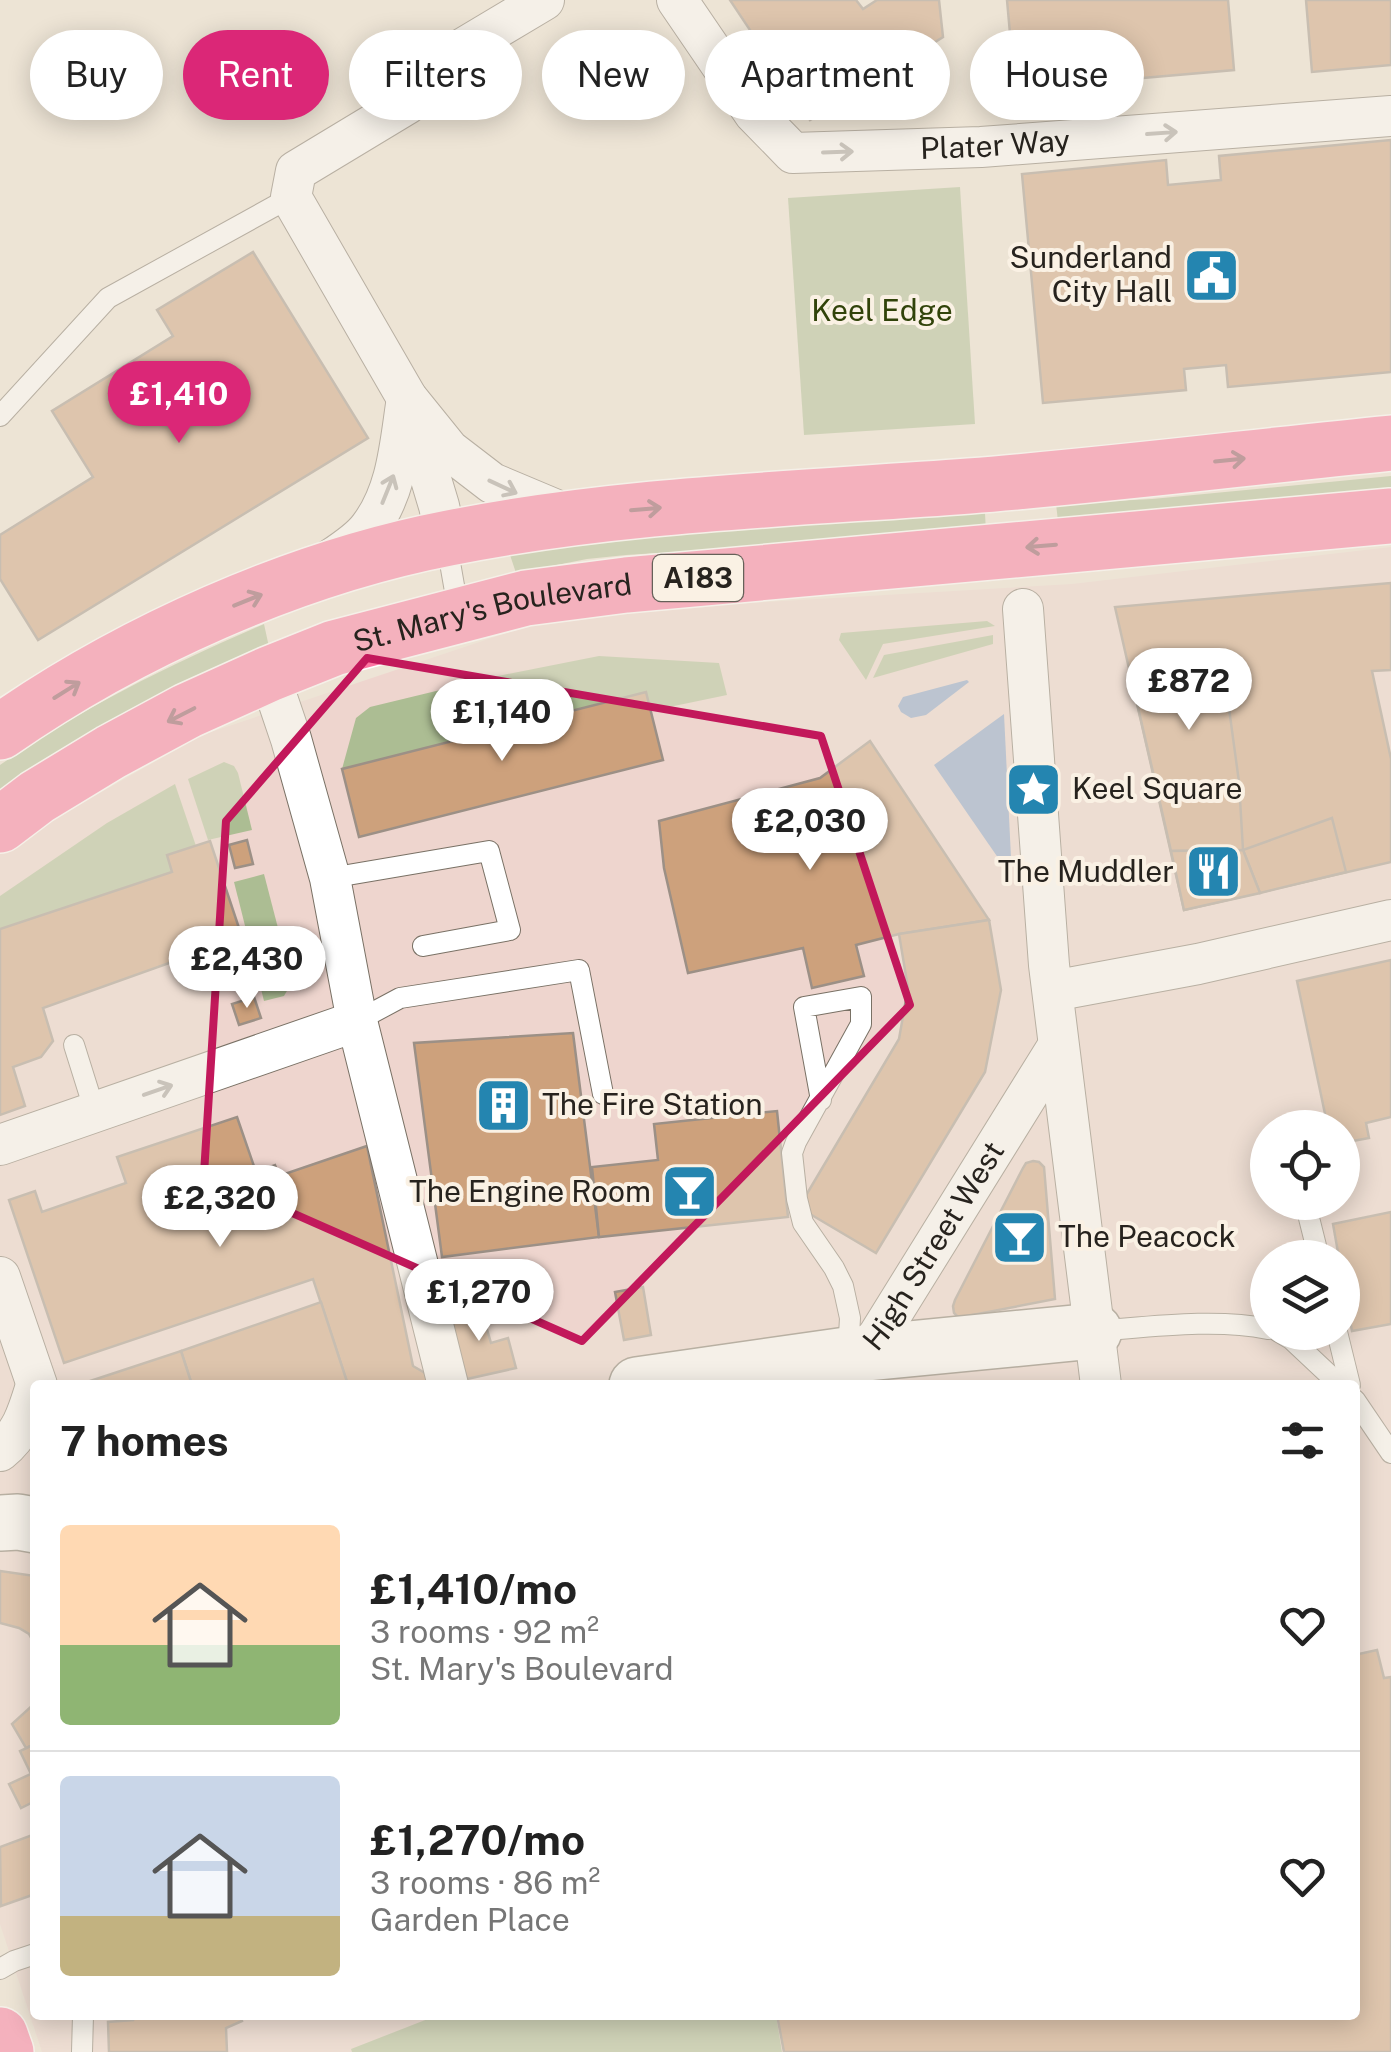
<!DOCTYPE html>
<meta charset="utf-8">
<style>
body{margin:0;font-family:"Public Sans",sans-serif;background:#f2f2f2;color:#222;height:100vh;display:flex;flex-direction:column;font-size:38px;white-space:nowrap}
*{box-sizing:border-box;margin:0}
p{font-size:32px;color:#767676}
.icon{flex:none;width:55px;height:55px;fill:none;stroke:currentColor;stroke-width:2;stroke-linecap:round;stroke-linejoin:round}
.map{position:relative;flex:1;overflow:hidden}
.side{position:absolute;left:30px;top:1380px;width:1330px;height:640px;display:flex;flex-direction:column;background:#fff;border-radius:10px;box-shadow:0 5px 25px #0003}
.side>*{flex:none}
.hud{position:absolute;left:30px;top:30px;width:1332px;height:90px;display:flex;gap:20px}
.buttons{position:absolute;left:1250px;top:1110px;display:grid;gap:20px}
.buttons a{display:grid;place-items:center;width:110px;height:110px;border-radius:50%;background:#fff;box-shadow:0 5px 25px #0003;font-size:50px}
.price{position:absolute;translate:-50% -85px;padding:0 22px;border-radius:35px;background:#fff;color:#222;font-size:32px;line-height:65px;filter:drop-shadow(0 2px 5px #0008)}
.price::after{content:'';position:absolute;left:50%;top:60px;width:30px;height:22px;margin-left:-15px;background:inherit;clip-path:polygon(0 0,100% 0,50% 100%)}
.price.on{background:#db2777;color:#fff}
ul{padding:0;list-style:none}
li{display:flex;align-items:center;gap:30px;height:250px;padding:0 30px}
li+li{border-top:2px solid #e0e0e0}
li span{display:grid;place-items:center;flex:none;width:280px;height:200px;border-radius:10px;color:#555}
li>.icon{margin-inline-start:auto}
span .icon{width:120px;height:120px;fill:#fffc;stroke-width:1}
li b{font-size:42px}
h2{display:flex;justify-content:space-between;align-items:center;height:120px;padding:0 30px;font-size:42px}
.tag{padding:0 35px;border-radius:45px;background:#fff;box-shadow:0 5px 25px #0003;font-size:35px;line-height:90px}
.tag.on{background:#db2777;color:#fff}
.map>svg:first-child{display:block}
</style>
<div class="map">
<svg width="1391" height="2052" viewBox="0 0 1391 2052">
<rect width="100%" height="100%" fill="#ede4d6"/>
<path fill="#eed5ce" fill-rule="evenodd" d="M1391,547V2052H42L0,1924V853L10,844L202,735L563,614L1072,584ZM1268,1128H1342V1202H1268ZM1268,1258H1342V1332H1268ZM35,1385H1355V2015H35Z"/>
<g fill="#acbd93">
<polygon points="960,187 975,424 804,435 788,198"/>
<polygon points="1391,476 1391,494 1058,521 1056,504 1152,499"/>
<polygon points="985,513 986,532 626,555 587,559 516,573 510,555 601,538"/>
<polygon points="987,621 995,626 883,644 866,680 839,640 841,633"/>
<path d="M264,624L269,647L147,702L110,721L0,790V765C81,708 173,663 264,624Z"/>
<polygon points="993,635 993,644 873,678 884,655"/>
<polygon points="599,656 719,663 727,695 650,711 645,692 342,769 356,718 370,707 498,676"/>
<polygon points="224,762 234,766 238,773 252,830 208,840 188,779"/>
<polygon points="175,784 196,846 172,872 0,929 0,896 107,823"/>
<polygon points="264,874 292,982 284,996 264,1001 234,882"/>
<polygon points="438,2015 776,2015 782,2052 352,2052 351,2049"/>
</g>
<g fill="#809ec9">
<polygon points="967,680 969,682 926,715 911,718 901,712 898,706 903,697"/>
<polygon points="1004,714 1012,878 934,765"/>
</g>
<g fill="#cda17c" stroke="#9c9086" stroke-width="2.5">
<polygon points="730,0 856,0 863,9 877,0 939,0 943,37 810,120"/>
<polygon points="1007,0 1228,0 1234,70 1015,89"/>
<polygon points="1306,0 1391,0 1391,65 1312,72"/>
<polygon points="1391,140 1391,372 1228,387 1226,365 1184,369 1186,390 1043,403 1022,174 1166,160 1168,185 1221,180 1219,156"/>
<polygon points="253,252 368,438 38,640 0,579 0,535 93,477 52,411 173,336 157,310"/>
<polygon points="1391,583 1391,670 1372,671 1391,759 1391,862 1184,910 1115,607"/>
<polygon points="1225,679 1239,782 1156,785 1134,690"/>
<polygon points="646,692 663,760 359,837 342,769"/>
<polygon points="870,741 989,920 899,934 856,945 864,976 812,988 803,948 688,973 664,868 659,821 820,778"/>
<polygon points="1239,782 1243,850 1171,851 1156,785"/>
<polygon points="1332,818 1346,872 1260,893 1243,850"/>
<polygon points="247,840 253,864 235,868 229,845"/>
<polygon points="210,841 242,937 43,1008 53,1041 41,1057 13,1067 25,1106 0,1115 0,929 172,872 167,855"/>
<polygon points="1243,850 1260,893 1184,910 1171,851"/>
<polygon points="989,920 1001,990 985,1072 876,1253 810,1214 805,1197 899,1039 908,988 899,934"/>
<polygon points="1391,960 1391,1117 1366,1123 1369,1138 1342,1143 1342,1128 1328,1128 1297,981"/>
<polygon points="254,997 261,1018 239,1025 232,1004"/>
<polygon points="573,1033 599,1237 442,1257 414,1043"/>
<polygon points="777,1111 788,1217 599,1237 592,1167 658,1160 654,1124"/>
<polygon points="237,1117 256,1172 275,1165 279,1176 367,1146 413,1366 425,1373 430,1385 348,1385 313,1279 64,1363 9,1200 35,1191 42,1212 126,1183 117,1157"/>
<polygon points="1033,1161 1039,1162 1044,1167 1055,1299 962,1317 957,1316 954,1313 953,1306 955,1300 1023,1168 1026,1163"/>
<polygon points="1391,1212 1391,1324 1352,1331 1342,1279 1342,1258 1339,1258 1333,1224"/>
<polygon points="643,1287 651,1335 624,1340 615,1292"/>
<polygon points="321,1302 348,1385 192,1385 181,1351"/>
<polygon points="479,1302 491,1343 508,1338 516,1368 467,1379 447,1312"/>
<polygon points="181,1351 192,1385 78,1385"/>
<polygon points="0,1571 35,1576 35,1645 29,1634 19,1628 0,1623"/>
<polygon points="1355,1637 1359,1654 1377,1650 1384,1678 1391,1677 1391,2052 784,2052 777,2015 1355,2015"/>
<polygon points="35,1703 35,1744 26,1748 12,1724"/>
<polygon points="35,1744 35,1801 21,1808 9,1784 31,1774 20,1751"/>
<polygon points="35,1834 35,1894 1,1906 0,1847"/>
<polygon points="132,2015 240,2015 242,2021 226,2028 227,2052 109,2052 108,2022 133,2020"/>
</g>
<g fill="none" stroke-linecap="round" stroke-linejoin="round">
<defs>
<g id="lane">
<polyline points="0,416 108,298 291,197"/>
<polyline points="446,540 459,614"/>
<polyline points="330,878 489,851 510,930 423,946"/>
<polyline points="357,1021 400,998 579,970 603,1094"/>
<polyline points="74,1045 95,1112"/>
<polyline points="821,1100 804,1007 861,997 861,1024 796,1142 792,1153 797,1199 803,1223 834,1268 843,1286 850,1318 848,1353"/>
<polyline points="1305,1202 1319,1258"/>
<path d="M1096,1331C1150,1327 1215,1318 1268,1329"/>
<polyline points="1279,1332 1291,1339 1340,1385"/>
<polyline points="1337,1332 1350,1385"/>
<polyline points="1355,1400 1391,1453"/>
<polyline points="0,1969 14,1961 35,1954"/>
<polyline points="82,2052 83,2015"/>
</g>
<g id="street">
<polyline points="544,0 442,61 407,104 296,171 291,197 407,398 449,450 492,483 573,517"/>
<path id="s1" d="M677,0L754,113L793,153L981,147L1391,116"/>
<polyline points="412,416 439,506 446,538"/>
<path d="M327,562C342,552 360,541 370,527C398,490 400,442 407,398"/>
<polyline points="1023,609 1049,965 1101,1385"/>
<polyline points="269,674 291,739 330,878 357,1021 448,1385"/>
<polyline points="1053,991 1198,964 1391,920"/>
<polyline points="0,1145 357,1021"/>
<polyline points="0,1277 37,1385"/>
<path id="s2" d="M864,1353L878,1336L1058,1046"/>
<path d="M0,1451C21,1434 27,1415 35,1389"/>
</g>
<g id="secondary">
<polyline points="637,1385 847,1355 1094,1331"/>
<polyline points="0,1523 18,1522 35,1525"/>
</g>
<g id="highway">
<path d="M0,732C129,642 294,568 449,538C620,504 795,499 969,486C1110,475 1250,457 1391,443"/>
<path id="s3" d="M0,825L37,797L111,752L187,711L269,674L334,648L526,598L626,585L1391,516"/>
<polyline points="0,2035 6,2052"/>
</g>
</defs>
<use href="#lane" stroke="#797165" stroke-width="22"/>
<use href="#street" stroke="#797165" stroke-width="42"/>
<use href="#secondary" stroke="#797165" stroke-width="58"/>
<use href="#highway" stroke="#fff" stroke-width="58"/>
<use href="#lane" stroke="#fff" stroke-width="20"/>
<use href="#street" stroke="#fff" stroke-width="40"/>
<use href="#secondary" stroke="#fff" stroke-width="55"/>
<use href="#highway" stroke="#fc74a1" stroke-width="55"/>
</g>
<defs><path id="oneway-shaft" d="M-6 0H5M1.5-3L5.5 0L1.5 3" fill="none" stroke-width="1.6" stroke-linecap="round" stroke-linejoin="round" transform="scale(2.5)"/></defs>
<g stroke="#9e9c9a">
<use href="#oneway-shaft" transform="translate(1162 133) rotate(-4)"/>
<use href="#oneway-shaft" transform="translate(838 152) rotate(-2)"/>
<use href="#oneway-shaft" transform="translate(503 487) rotate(25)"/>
<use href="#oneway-shaft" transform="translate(388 489) rotate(-68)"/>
<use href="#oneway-shaft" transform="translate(158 1090) rotate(-19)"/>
</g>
<g stroke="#874759">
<use href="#oneway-shaft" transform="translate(1230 460) rotate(-6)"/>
<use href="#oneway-shaft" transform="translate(646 509) rotate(-5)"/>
<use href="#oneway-shaft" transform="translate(1041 546) rotate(175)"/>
<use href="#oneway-shaft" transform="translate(248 600) rotate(-22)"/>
<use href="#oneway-shaft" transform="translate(67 690) rotate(-32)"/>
<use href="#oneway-shaft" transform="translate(181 715) rotate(153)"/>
</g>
<path d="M0 0H1391V2052H0ZM367,658L821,736L910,1005L582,1341L204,1174L226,821Z" fill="#ede4d6" fill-opacity=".55" fill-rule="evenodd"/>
<path fill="none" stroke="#c2185b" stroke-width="8" stroke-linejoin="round" d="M367,658L821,736L910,1005L582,1341L204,1174L226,821Z"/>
<defs>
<symbol id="civic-square" viewBox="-11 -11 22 22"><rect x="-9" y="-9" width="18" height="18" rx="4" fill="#2485b0" stroke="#faf1e4"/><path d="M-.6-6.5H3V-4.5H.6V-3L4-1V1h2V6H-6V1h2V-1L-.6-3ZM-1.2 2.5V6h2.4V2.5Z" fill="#fff"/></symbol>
<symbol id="sight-square" viewBox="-11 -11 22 22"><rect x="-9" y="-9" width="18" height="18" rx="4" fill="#2485b0" stroke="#faf1e4"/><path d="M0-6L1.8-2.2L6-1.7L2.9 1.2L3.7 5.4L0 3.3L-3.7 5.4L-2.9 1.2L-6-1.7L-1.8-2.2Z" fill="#fff"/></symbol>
<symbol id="restaurant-square" viewBox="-11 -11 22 22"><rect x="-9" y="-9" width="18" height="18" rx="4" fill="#2485b0" stroke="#faf1e4"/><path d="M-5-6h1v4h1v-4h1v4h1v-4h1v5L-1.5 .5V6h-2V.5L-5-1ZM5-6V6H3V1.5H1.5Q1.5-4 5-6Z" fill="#fff"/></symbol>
<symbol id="building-square" viewBox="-11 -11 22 22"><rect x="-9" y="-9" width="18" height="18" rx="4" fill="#2485b0" stroke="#faf1e4"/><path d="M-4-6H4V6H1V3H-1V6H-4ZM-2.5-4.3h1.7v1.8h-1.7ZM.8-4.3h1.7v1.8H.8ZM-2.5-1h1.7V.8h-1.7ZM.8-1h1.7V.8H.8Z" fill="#fff"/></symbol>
<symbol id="bar-square" viewBox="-11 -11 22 22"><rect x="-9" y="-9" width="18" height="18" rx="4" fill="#2485b0" stroke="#faf1e4"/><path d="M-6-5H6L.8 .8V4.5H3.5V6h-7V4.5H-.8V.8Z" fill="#fff"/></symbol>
</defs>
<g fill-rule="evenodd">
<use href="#civic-square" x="1180" y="244" width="63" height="63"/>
<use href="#sight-square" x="1002" y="758" width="63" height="63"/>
<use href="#restaurant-square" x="1182" y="840" width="63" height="63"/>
<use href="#building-square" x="472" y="1074" width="63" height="63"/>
<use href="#bar-square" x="658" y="1160" width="63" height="63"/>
<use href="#bar-square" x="988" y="1206" width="63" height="63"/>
</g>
<g text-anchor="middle" stroke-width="8" stroke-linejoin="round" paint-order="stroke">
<rect fill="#faf1e4" stroke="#666159" stroke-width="2.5" x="653" y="555" width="90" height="46" rx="8"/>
<g font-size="28" font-weight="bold" fill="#27231e">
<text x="698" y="588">A183</text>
</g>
<g font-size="30" fill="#27231e" stroke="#faf1e4">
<text dy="10" stroke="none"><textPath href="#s1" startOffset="395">Plater Way</textPath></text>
<text dy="10" stroke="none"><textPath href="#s3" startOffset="542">St. Mary's Boulevard</textPath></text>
<text dy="10" stroke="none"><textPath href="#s2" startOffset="128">High Street West</textPath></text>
</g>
<g font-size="30" fill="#27231e" stroke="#faf1e4" text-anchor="end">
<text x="1172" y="268">Sunderland<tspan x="1172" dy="34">City Hall</tspan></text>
<text x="1072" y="799" text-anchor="start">Keel Square</text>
<text x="1174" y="882">The Muddler</text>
<text x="542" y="1115" text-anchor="start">The Fire Station</text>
<text x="651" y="1202">The Engine Room</text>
<text x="1058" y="1247" text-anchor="start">The Peacock</text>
</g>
<g font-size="30" fill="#31430a" stroke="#faf1e4">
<text x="882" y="321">Keel Edge</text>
</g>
</g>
</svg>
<div class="buttons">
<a><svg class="icon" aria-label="locate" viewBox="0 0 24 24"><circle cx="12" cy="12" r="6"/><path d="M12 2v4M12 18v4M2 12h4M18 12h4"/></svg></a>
<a><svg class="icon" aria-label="layers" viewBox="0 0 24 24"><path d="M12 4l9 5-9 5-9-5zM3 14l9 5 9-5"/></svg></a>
</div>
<b class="price on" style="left:179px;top:446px">£1,410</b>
<b class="price" style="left:1189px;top:733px">£872</b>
<b class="price" style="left:502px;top:764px">£1,140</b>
<b class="price" style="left:810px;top:873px">£2,030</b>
<b class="price" style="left:247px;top:1011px">£2,430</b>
<b class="price" style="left:220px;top:1250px">£2,320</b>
<b class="price" style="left:479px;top:1344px">£1,270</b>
<div class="hud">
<a class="tag">Buy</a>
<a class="tag on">Rent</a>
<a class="tag">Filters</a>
<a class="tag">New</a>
<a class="tag">Apartment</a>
<a class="tag">House</a>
</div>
<section class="side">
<h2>7 homes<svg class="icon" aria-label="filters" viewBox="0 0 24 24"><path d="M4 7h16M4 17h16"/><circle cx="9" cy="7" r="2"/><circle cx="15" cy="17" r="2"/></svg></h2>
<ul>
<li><span style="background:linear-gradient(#ffd9b3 60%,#8fb573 0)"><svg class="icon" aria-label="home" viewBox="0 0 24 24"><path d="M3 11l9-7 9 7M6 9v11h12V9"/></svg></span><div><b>£1,410/mo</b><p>3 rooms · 92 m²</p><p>St. Mary's Boulevard</p></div><svg class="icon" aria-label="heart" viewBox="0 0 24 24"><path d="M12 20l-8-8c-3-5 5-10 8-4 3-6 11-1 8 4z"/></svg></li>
<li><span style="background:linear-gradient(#c9d6e8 70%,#c2b280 0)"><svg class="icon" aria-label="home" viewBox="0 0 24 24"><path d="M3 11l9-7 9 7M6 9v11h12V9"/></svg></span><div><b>£1,270/mo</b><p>3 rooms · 86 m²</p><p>Garden Place</p></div><svg class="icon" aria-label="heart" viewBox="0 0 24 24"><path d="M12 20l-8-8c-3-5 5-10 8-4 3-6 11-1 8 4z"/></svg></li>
</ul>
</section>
</div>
